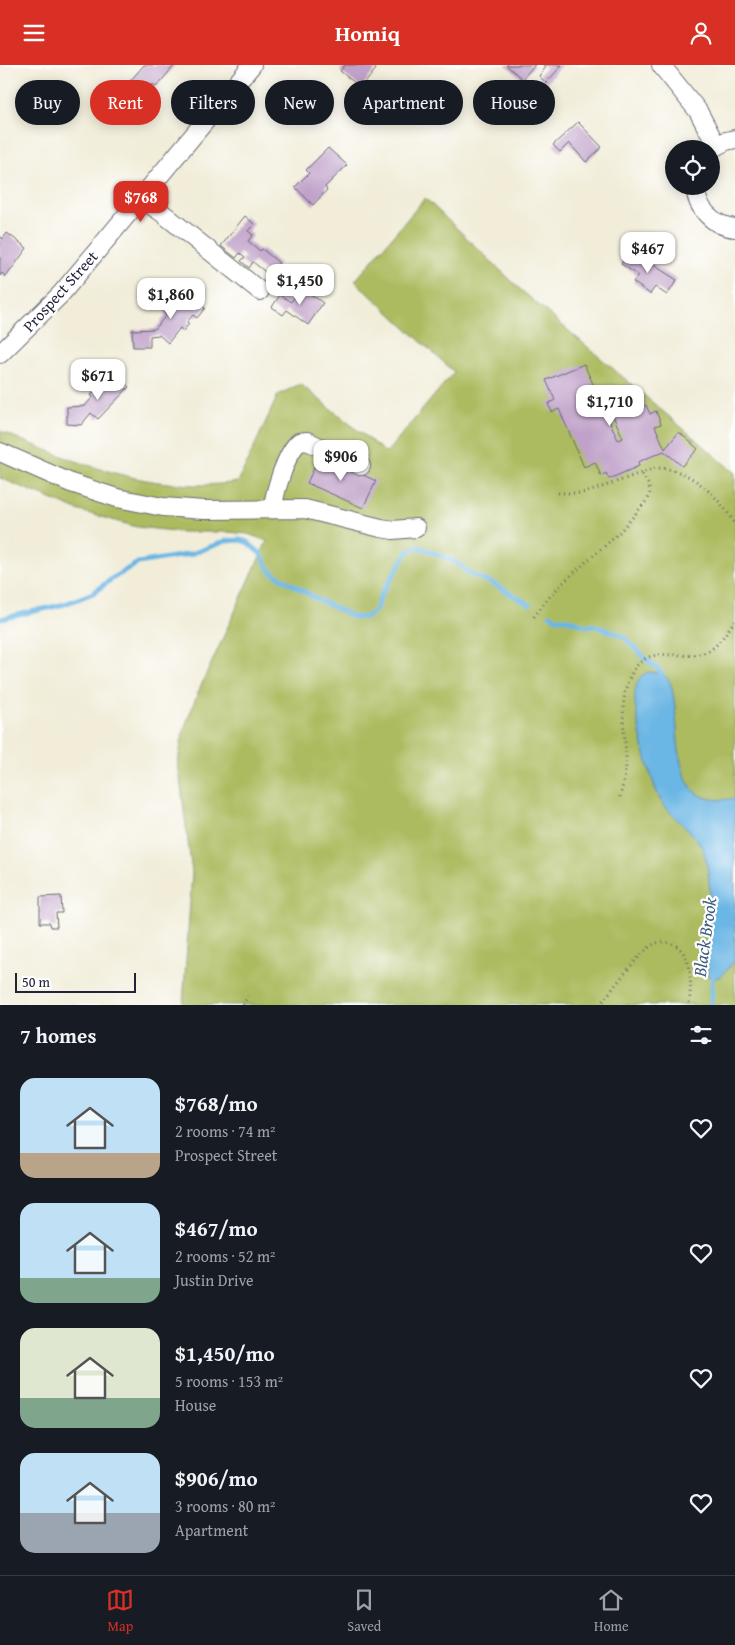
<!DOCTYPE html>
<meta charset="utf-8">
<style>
body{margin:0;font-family:"Gentium Book Plus",serif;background:#20242c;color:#f1f3f6;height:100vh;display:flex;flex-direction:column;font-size:19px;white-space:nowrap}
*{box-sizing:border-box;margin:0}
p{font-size:16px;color:#9ea1a6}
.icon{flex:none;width:28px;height:28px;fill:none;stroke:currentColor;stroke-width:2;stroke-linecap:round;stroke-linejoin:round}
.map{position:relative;height:940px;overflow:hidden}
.drawer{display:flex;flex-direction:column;background:#171b24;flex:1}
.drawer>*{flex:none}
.guide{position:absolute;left:15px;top:15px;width:705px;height:45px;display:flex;gap:10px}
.tools{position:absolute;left:665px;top:75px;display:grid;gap:10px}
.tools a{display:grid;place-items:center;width:55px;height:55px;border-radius:50%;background:#171b24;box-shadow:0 2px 12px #0003;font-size:25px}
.scale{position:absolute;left:15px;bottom:12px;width:121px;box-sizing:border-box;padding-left:5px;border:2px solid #22223b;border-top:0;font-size:14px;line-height:18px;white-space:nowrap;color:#22223b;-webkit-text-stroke:4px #fff;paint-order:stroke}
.price{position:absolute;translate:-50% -42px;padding:0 11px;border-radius:10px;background:#fff;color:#222;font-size:16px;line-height:32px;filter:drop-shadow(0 1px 2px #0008)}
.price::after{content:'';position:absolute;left:50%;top:30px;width:15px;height:11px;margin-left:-8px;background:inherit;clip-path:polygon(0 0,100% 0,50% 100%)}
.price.selected{background:#d93025;color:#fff}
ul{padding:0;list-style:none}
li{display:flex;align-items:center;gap:15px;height:125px;padding:0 20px}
li span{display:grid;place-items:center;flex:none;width:140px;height:100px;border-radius:15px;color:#555}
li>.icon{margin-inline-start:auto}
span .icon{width:60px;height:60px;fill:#fffc;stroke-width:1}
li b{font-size:21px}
h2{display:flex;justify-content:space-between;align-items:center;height:60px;padding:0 20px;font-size:21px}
.tag{padding:0 18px;border-radius:22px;background:#171b24;box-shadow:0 2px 12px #0003;font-size:18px;line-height:45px}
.tag.selected{background:#d93025;color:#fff}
header{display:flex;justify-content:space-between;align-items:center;height:65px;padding:0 20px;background:#d93025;color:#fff;font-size:22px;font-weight:800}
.tabs{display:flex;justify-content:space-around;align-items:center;height:70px;border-top:1px solid #363941;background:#171b24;font-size:14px;color:#9ea1a6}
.tabs a{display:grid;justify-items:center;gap:2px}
.tabs .selected{color:#d93025}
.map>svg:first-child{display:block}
</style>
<header><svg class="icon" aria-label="menu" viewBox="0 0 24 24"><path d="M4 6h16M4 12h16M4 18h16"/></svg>Homiq<svg class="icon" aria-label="person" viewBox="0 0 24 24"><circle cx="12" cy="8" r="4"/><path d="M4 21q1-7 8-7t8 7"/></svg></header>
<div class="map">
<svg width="735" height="940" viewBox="0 0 735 940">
<rect width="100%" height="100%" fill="#fff"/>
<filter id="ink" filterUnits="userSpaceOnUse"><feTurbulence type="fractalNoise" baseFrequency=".02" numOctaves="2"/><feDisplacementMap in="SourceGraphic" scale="10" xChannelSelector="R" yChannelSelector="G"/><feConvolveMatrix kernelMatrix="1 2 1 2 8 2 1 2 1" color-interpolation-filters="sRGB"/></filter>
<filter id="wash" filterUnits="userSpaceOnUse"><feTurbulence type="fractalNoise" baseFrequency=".0096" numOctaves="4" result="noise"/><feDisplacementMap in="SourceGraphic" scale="20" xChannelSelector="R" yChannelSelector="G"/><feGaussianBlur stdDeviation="1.12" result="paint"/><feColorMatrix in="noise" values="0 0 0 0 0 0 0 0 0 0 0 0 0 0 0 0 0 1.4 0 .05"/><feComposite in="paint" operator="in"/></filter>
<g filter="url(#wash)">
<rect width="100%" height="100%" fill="#f1edd9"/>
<path fill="#acbb5e" stroke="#676e4c" d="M425,133L521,225L735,408V940H183L192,808L178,698L183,666L200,623L267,476L248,469L229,467H183L137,462L80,446L0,413V366C76,398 154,430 238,417L278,330L300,319L386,388L454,307L355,216Z"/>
<path fill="#6bb6e4" stroke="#466c90" d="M649,607C656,608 662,608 667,613C672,618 673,628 674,635C681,675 670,747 735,733V896L721,911L712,914L709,912L707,905C708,867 714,828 705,791C699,767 672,755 660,734C650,715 633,648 635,627C636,618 640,609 649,607Z"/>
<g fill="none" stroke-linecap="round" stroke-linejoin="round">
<g stroke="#6bb6e4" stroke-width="5">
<polyline points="550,550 557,553 571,555 586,561 593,560 623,571 649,597 658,604 662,610 661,616"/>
<polyline points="1,554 65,539 93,528 113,513 138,498 191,489 226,476 240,475 247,477 261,489 267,501 273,508 315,533 355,553 367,552 376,544 381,530 407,488 412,484 418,482 425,484 455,497 474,511 492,518 530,540"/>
<polyline points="711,940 713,908"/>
</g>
</g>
<g id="blocks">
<g fill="#c0a1c9">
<polygon points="144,0 175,0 156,22 153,19 139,36 124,23"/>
<polygon points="345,0 373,0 376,4 361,23 340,6"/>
<polygon points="506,0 535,0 522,14"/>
<polygon points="543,0 562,0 546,18 539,11 546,2"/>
<polygon points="578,57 602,82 586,97 569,78 560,87 553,80"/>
<polygon points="328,83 347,100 325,122 327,125 313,140 295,122 309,108 306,105"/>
<polygon points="245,151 254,159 248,166 253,170 248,176 260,186 262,184 279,198 269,210 253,197 249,203 241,196 245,192 240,188 236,193 221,181"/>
<polygon points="7,168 27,183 6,212 2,208 0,211 0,171 3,174"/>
<polygon points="630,185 677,215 667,230 655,222 650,229 633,217 638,210 621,199"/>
<polygon points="301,222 323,238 308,260 287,245 283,250 272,242 280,230 291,237"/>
<polygon points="182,223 205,243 197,253 193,250 187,257 189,259 183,266 180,263 168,278 159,270 150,271 150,282 133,282 132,265 155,264 166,250 164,248"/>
<polygon points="584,299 618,375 623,373 609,342 632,332 638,344 646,340 650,349 656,346 661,359 655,361 665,384 679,367 698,384 682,401 664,386 638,397 639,401 609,414 606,408 601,411 595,397 584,402 559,344 552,347 548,339 555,335 546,315"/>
<polygon points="113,307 129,322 98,354 91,348 81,360 67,359 67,342 85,341 93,332 91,330"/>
<polygon points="320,390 376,416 363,443 307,418"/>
<polygon points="61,831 62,848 56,848 57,862 51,862 50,858 40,858 40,832"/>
</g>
</g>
</g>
<g filter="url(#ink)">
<use href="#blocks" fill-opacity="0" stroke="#6a6972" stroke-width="1"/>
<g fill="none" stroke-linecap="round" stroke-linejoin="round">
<defs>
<g id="minor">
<polyline points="661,0 698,46 716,80"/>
<polyline points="711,84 726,76 735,74"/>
<path d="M695,121C696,143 713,161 735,163"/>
<polyline points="140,133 161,147 260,226"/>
<polyline points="0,289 61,229 252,0"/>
<polyline points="0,387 71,418 117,433 163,442 204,445 305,444 381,463 393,465 416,463"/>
<path d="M273,444C274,428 286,388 299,377L307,376L361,401"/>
</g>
</defs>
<use href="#minor" stroke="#6a6972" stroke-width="20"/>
<g stroke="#6a6972" stroke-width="3" stroke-dasharray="1 4" stroke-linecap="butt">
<path d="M558,428H582L591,426L655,403C690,402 719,432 735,459"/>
<path d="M534,552C554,522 581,502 608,478C623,465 635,449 648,434C653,424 647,417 641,408"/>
<path d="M620,732C623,719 627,705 626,691C625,666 619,637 629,614C646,574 677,598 706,587C718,583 727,565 735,556"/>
<polyline points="243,940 248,931"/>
<path d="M600,940C611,926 640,886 654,879C660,876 668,877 673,879C694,889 691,921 689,940"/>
</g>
<use href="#minor" stroke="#fff" stroke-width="18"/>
</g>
</g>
<g text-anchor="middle" stroke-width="4.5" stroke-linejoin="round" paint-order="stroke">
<g font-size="16" fill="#22223b" stroke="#fff">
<text transform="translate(60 226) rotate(-48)" y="6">Prospect Street</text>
</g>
<g font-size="18" font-style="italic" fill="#3f5d7f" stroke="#fff">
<text transform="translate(705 872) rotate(-82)" y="6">Black Brook</text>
</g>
</g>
</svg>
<div class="tools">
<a><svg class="icon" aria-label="locate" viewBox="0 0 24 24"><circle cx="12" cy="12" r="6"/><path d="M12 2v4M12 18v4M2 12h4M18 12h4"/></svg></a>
</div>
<div class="scale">50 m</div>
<b class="price selected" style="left:141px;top:158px">$768</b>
<b class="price" style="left:648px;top:209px">$467</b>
<b class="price" style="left:300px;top:241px">$1,450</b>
<b class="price" style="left:171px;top:255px">$1,860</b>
<b class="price" style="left:98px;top:336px">$671</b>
<b class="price" style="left:610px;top:362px">$1,710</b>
<b class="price" style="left:341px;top:417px">$906</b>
<div class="guide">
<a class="tag">Buy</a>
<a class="tag selected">Rent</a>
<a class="tag">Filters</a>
<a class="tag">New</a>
<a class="tag">Apartment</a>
<a class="tag">House</a>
</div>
</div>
<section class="drawer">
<h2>7 homes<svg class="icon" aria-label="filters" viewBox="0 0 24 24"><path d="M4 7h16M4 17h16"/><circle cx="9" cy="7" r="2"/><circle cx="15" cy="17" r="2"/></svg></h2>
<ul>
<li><span style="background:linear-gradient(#bfe0f5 75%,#b9a48a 0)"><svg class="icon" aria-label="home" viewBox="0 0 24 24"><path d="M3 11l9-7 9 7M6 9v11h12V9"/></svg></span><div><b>$768/mo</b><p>2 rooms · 74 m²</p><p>Prospect Street</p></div><svg class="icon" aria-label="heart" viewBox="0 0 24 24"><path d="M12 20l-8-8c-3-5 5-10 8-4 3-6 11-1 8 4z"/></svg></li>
<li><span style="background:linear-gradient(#bfe0f5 75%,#7fa58c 0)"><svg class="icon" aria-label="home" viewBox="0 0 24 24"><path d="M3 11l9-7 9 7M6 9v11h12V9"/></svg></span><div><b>$467/mo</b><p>2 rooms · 52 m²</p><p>Justin Drive</p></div><svg class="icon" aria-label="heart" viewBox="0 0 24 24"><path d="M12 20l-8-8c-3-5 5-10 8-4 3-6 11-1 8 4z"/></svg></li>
<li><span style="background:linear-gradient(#dfe7d0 70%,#7fa58c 0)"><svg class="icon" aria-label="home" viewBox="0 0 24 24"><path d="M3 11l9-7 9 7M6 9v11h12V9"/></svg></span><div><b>$1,450/mo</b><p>5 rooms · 153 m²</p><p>House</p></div><svg class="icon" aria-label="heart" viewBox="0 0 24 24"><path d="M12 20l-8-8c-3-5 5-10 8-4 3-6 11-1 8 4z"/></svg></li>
<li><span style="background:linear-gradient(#bfe0f5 60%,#9aa5b1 0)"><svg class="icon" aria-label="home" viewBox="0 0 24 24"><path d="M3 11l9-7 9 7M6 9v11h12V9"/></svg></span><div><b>$906/mo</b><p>3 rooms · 80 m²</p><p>Apartment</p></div><svg class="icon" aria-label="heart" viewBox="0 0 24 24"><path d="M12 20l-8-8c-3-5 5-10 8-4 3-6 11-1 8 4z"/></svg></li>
</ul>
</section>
<nav class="tabs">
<a class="selected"><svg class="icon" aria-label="map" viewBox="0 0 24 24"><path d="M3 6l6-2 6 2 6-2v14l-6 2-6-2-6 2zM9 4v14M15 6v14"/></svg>Map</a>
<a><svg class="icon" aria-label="saved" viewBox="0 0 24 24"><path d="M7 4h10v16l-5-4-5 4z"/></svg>Saved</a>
<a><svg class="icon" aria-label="home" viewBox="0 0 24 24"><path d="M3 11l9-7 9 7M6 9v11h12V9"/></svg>Home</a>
</nav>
